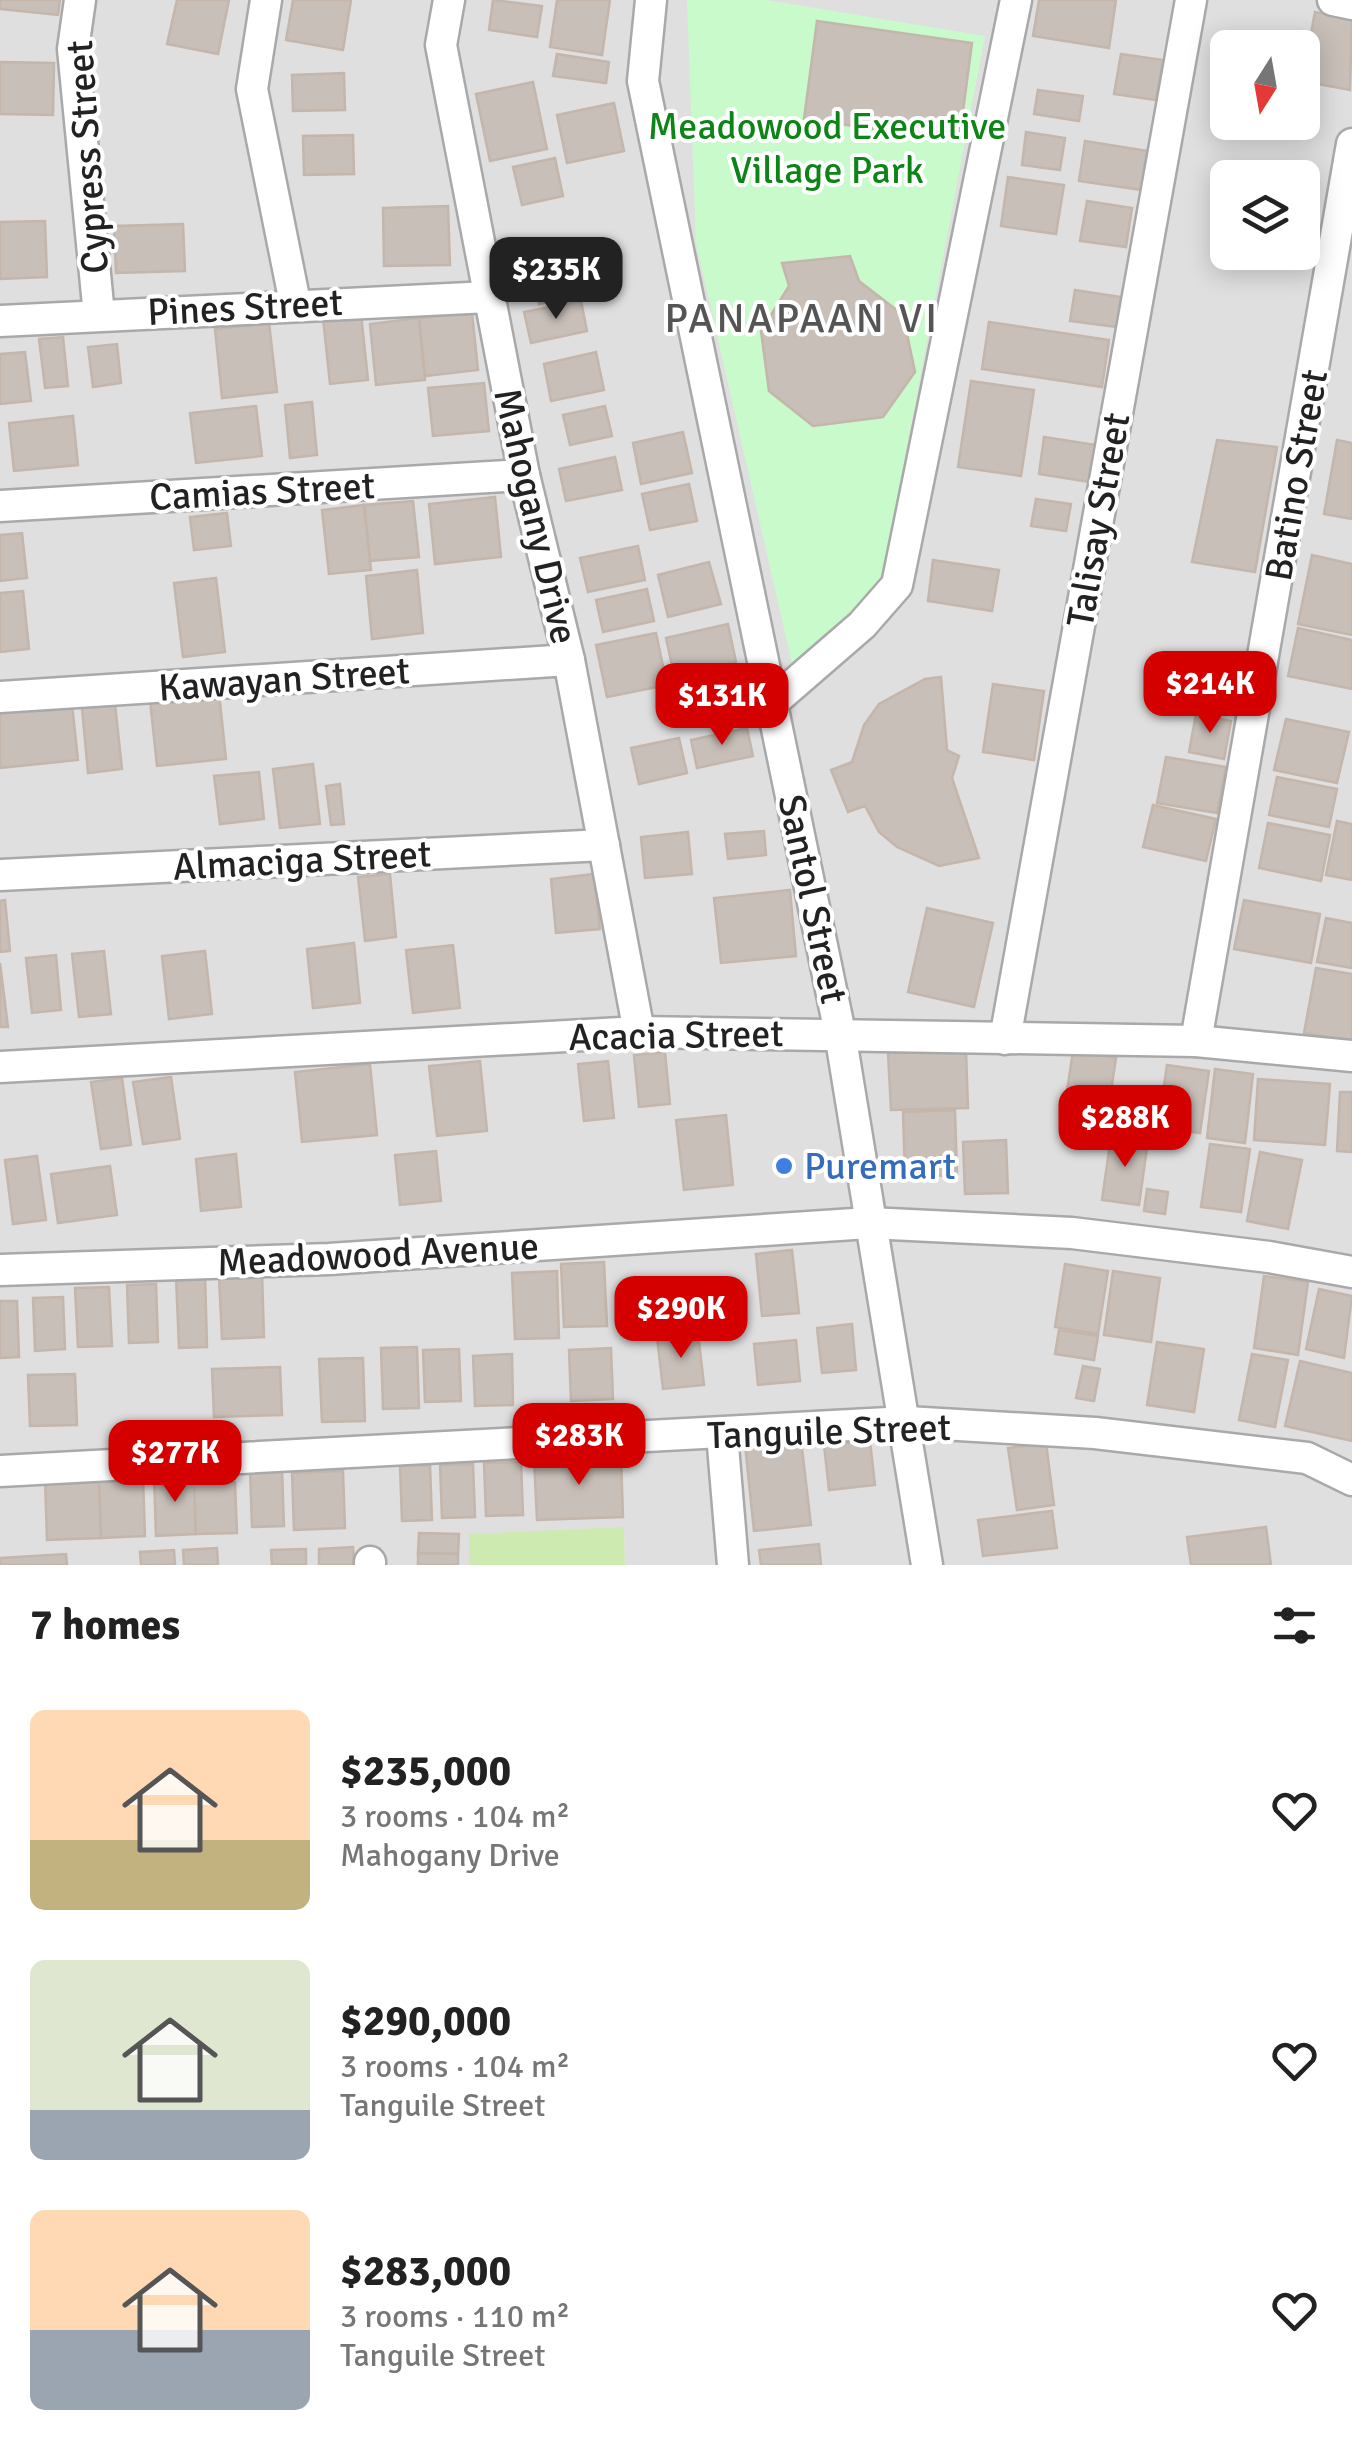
<!DOCTYPE html>
<meta charset="utf-8">
<style>
body{margin:0;font-family:Signika,sans-serif;background:#f6f6f6;color:#222;height:100vh;display:flex;flex-direction:column;font-size:38px;white-space:nowrap}
*{box-sizing:border-box;margin:0}
p{font-size:32px;color:#767676}
.icon{flex:none;width:55px;height:55px;fill:none;stroke:currentColor;stroke-width:2;stroke-linecap:round;stroke-linejoin:round}
.map{position:relative;height:1565px;overflow:hidden}
.sheet{display:flex;flex-direction:column;background:#fff;flex:1}
.sheet>*{flex:none}
.needle{width:65px;rotate:191deg}
.controls{position:absolute;left:1210px;top:30px;display:grid;gap:20px}
.controls a{display:grid;place-items:center;width:110px;height:110px;border-radius:15px;background:#fff;box-shadow:0 5px 25px #0003;font-size:50px}
.price{position:absolute;translate:-50% -85px;padding:0 22px;border-radius:20px;background:#d40000;color:#fff;font-size:32px;line-height:65px;filter:drop-shadow(0 2px 5px #0008)}
.price::after{content:'';position:absolute;left:50%;top:60px;width:30px;height:22px;margin-left:-15px;background:inherit;clip-path:polygon(0 0,100% 0,50% 100%)}
.price.on{background:#222;color:#fff}
ul{padding:0;list-style:none}
li{display:flex;align-items:center;gap:30px;height:250px;padding:0 30px}
li span{display:grid;place-items:center;flex:none;width:280px;height:200px;border-radius:15px;color:#555}
li>.icon{margin-inline-start:auto}
span .icon{width:120px;height:120px;fill:#fffc;stroke-width:1}
li b{font-size:42px}
h2{display:flex;justify-content:space-between;align-items:center;height:120px;padding:0 30px;font-size:42px}
.map>svg:first-child{display:block}
</style>
<div class="map">
<svg width="1352" height="1565" viewBox="0 0 1352 1565">
<rect width="100%" height="100%" fill="#f2efe9"/>
<path fill="#e0dfdf" fill-rule="evenodd" d="M0,0H1352V1565H625L624,1528L469,1535V1565H0ZM1228,48H1302V122H1228ZM1228,178H1302V252H1228Z"/>
<polygon fill="#cdebb0" points="624,1527 625,1565 469,1565 469,1534"/>
<polygon fill="#c8facc" points="687,0 766,0 985,36 876,609 793,668 696,243"/>
<g fill="#c7bfb8" stroke="#c4b6ab" stroke-width="2.5">
<polygon points="0,0 60,0 58,15 0,9"/>
<polygon points="177,0 229,0 218,54 167,44"/>
<polygon points="293,0 351,0 343,50 286,40"/>
<polygon points="493,0 542,6 537,37 489,30"/>
<polygon points="557,0 610,0 602,55 550,47"/>
<polygon points="1039,0 1116,0 1109,48 1033,36"/>
<polygon points="1315,12 1352,19 1350,90 1302,81"/>
<polygon points="817,21 972,43 959,141 804,119"/>
<polygon points="557,54 609,62 606,83 553,76"/>
<polygon points="1121,54 1163,60 1156,100 1114,94"/>
<polygon points="0,62 54,63 53,115 0,114"/>
<polygon points="344,73 345,110 293,111 292,75"/>
<polygon points="533,82 547,149 490,161 476,94"/>
<polygon points="1038,90 1083,96 1079,121 1034,114"/>
<polygon points="614,103 624,151 567,163 557,115"/>
<polygon points="1026,132 1065,138 1060,170 1022,165"/>
<polygon points="353,135 354,174 304,175 303,136"/>
<polygon points="1085,141 1148,151 1142,190 1079,181"/>
<polygon points="555,158 563,196 522,205 513,167"/>
<polygon points="1008,177 1064,185 1056,234 1001,226"/>
<polygon points="1087,201 1132,208 1126,247 1080,241"/>
<polygon points="448,206 450,265 384,266 383,208"/>
<polygon points="45,221 47,277 0,279 0,222"/>
<polygon points="183,224 185,271 116,273 114,226"/>
<polygon points="583,256 591,293 539,304 530,267"/>
<polygon points="850,256 859,281 903,315 915,372 883,417 813,426 769,391 761,331 789,286 782,263"/>
<polygon points="1075,290 1121,297 1117,327 1070,321"/>
<polygon points="581,301 587,331 531,343 524,312"/>
<polygon points="472,313 478,370 425,376 419,318"/>
<polygon points="361,314 368,380 330,384 323,318"/>
<polygon points="419,318 425,380 376,385 370,324"/>
<polygon points="989,322 1109,340 1102,387 982,369"/>
<polygon points="269,323 277,392 222,398 215,329"/>
<polygon points="63,337 68,386 45,388 39,339"/>
<polygon points="117,344 121,383 93,387 88,347"/>
<polygon points="25,352 31,401 0,404 0,354"/>
<polygon points="596,352 604,390 551,401 544,364"/>
<polygon points="971,381 1034,390 1021,476 958,467"/>
<polygon points="484,383 489,431 433,436 428,388"/>
<polygon points="312,402 317,455 290,458 285,405"/>
<polygon points="256,406 262,456 196,463 190,413"/>
<polygon points="605,406 612,436 570,445 563,415"/>
<polygon points="73,416 78,465 14,471 9,423"/>
<polygon points="683,432 692,473 641,484 633,443"/>
<polygon points="1044,437 1096,445 1090,482 1039,474"/>
<polygon points="1217,440 1277,447 1255,572 1192,562"/>
<polygon points="1337,440 1352,443 1352,519 1324,514"/>
<polygon points="615,457 622,490 566,501 559,469"/>
<polygon points="689,484 697,521 650,530 642,494"/>
<polygon points="495,497 501,557 435,564 429,504"/>
<polygon points="1036,499 1071,504 1066,531 1031,526"/>
<polygon points="413,501 419,557 370,561 364,505"/>
<polygon points="364,505 371,570 329,574 322,510"/>
<polygon points="227,513 231,546 194,550 190,517"/>
<polygon points="22,533 27,578 0,581 0,535"/>
<polygon points="638,546 645,580 588,592 580,558"/>
<polygon points="1312,555 1352,564 1352,635 1298,624"/>
<polygon points="933,560 999,570 992,611 928,601"/>
<polygon points="709,562 721,604 668,617 658,575"/>
<polygon points="417,570 423,633 372,639 366,576"/>
<polygon points="216,578 225,652 183,657 174,583"/>
<polygon points="647,589 654,621 603,632 596,600"/>
<polygon points="23,591 29,649 0,652 0,593"/>
<polygon points="728,624 736,662 674,675 666,638"/>
<polygon points="1298,628 1352,640 1352,689 1288,676"/>
<polygon points="656,633 667,685 607,697 596,645"/>
<polygon points="1179,656 1234,666 1225,714 1170,705"/>
<polygon points="941,677 947,750 959,756 952,778 979,858 939,866 897,847 879,832 865,806 848,812 831,770 852,762 864,725 879,704 925,679"/>
<polygon points="993,684 1044,691 1034,760 983,752"/>
<polygon points="219,693 226,759 157,766 150,700"/>
<polygon points="72,704 78,760 0,768 0,712"/>
<polygon points="115,704 122,769 88,773 82,708"/>
<polygon points="1196,714 1231,721 1224,759 1189,752"/>
<polygon points="1286,719 1349,732 1337,783 1274,770"/>
<polygon points="747,728 753,756 697,768 691,740"/>
<polygon points="679,738 687,773 639,784 631,748"/>
<polygon points="1166,757 1226,767 1217,813 1157,803"/>
<polygon points="313,764 320,824 280,828 273,769"/>
<polygon points="259,772 264,819 220,824 214,776"/>
<polygon points="1277,777 1337,789 1329,827 1269,815"/>
<polygon points="340,784 344,824 331,825 326,786"/>
<polygon points="1153,805 1216,819 1206,861 1143,847"/>
<polygon points="1337,821 1352,824 1352,880 1326,875"/>
<polygon points="1268,823 1330,835 1321,881 1259,868"/>
<polygon points="764,831 766,855 728,859 725,834"/>
<polygon points="688,832 692,874 645,878 641,837"/>
<polygon points="390,874 396,937 365,941 358,877"/>
<polygon points="594,874 600,929 556,933 551,879"/>
<polygon points="790,890 796,956 721,963 714,898"/>
<polygon points="5,900 10,951 0,952 0,901"/>
<polygon points="1244,900 1320,914 1311,963 1234,949"/>
<polygon points="927,908 993,923 974,1007 908,992"/>
<polygon points="1326,918 1352,923 1352,968 1317,962"/>
<polygon points="354,943 360,1003 313,1008 307,949"/>
<polygon points="453,945 460,1008 413,1013 406,950"/>
<polygon points="104,951 111,1014 79,1017 72,954"/>
<polygon points="205,951 212,1014 169,1019 162,956"/>
<polygon points="56,955 61,1010 32,1013 26,958"/>
<polygon points="0,963 8,1027 0,1027"/>
<polygon points="1316,968 1352,974 1352,1041 1304,1033"/>
<polygon points="966,1051 968,1108 891,1110 888,1053"/>
<polygon points="1073,1051 1116,1058 1105,1130 1062,1124"/>
<polygon points="665,1052 670,1104 639,1107 634,1055"/>
<polygon points="480,1061 487,1131 437,1136 429,1066"/>
<polygon points="608,1061 614,1118 584,1121 578,1064"/>
<polygon points="370,1064 377,1135 302,1142 295,1072"/>
<polygon points="1167,1065 1209,1071 1200,1133 1158,1127"/>
<polygon points="1215,1069 1253,1074 1245,1143 1207,1138"/>
<polygon points="171,1077 180,1139 143,1144 133,1082"/>
<polygon points="122,1078 131,1145 101,1149 91,1082"/>
<polygon points="1258,1079 1330,1084 1325,1145 1254,1140"/>
<polygon points="1340,1092 1352,1092 1352,1152 1337,1151"/>
<polygon points="955,1110 957,1175 905,1177 903,1112"/>
<polygon points="726,1115 733,1185 684,1190 676,1120"/>
<polygon points="1111,1136 1148,1141 1139,1205 1102,1200"/>
<polygon points="1006,1140 1008,1193 965,1194 963,1142"/>
<polygon points="1210,1144 1250,1149 1241,1212 1201,1207"/>
<polygon points="436,1151 441,1201 400,1205 395,1155"/>
<polygon points="1260,1152 1302,1160 1288,1229 1247,1221"/>
<polygon points="236,1154 241,1207 201,1211 196,1159"/>
<polygon points="37,1156 46,1220 13,1224 5,1160"/>
<polygon points="110,1166 117,1215 58,1223 51,1174"/>
<polygon points="1147,1189 1168,1192 1165,1214 1144,1211"/>
<polygon points="792,1250 799,1313 762,1316 756,1254"/>
<polygon points="604,1262 607,1326 564,1327 561,1264"/>
<polygon points="1065,1264 1108,1271 1098,1334 1055,1327"/>
<polygon points="557,1271 559,1338 515,1339 512,1273"/>
<polygon points="1113,1271 1160,1278 1151,1342 1104,1335"/>
<polygon points="262,1274 264,1337 222,1339 219,1276"/>
<polygon points="205,1275 207,1347 179,1348 176,1276"/>
<polygon points="1264,1276 1308,1282 1298,1355 1254,1348"/>
<polygon points="156,1284 158,1342 129,1343 127,1285"/>
<polygon points="109,1287 112,1346 78,1347 75,1288"/>
<polygon points="1319,1289 1352,1296 1344,1358 1306,1349"/>
<polygon points="63,1297 65,1349 35,1351 33,1298"/>
<polygon points="0,1301 17,1301 19,1357 0,1358"/>
<polygon points="852,1324 856,1370 822,1373 817,1328"/>
<polygon points="1059,1330 1098,1336 1094,1360 1055,1354"/>
<polygon points="698,1333 704,1385 663,1389 657,1337"/>
<polygon points="796,1340 800,1381 758,1385 754,1344"/>
<polygon points="1157,1342 1204,1349 1194,1412 1147,1405"/>
<polygon points="417,1347 419,1408 383,1409 381,1348"/>
<polygon points="611,1348 613,1399 571,1401 569,1350"/>
<polygon points="459,1349 461,1401 425,1402 423,1350"/>
<polygon points="512,1354 513,1405 475,1406 473,1356"/>
<polygon points="1252,1354 1288,1360 1275,1427 1239,1420"/>
<polygon points="363,1358 365,1421 322,1422 319,1359"/>
<polygon points="1300,1361 1352,1373 1352,1441 1285,1426"/>
<polygon points="1083,1366 1100,1369 1094,1401 1076,1398"/>
<polygon points="280,1367 282,1415 214,1417 212,1369"/>
<polygon points="75,1374 77,1425 30,1426 28,1375"/>
<polygon points="801,1440 811,1525 754,1531 745,1445"/>
<polygon points="870,1441 875,1485 829,1490 824,1445"/>
<polygon points="1046,1443 1054,1505 1017,1510 1008,1448"/>
<polygon points="621,1457 623,1517 537,1520 534,1460"/>
<polygon points="521,1462 523,1515 486,1516 484,1463"/>
<polygon points="473,1464 475,1517 442,1518 440,1465"/>
<polygon points="430,1465 432,1520 402,1521 400,1466"/>
<polygon points="282,1469 284,1526 252,1527 250,1470"/>
<polygon points="343,1471 345,1528 294,1530 292,1473"/>
<polygon points="194,1474 196,1534 156,1536 154,1476"/>
<polygon points="99,1476 101,1538 47,1540 45,1478"/>
<polygon points="143,1477 145,1536 101,1538 99,1478"/>
<polygon points="235,1482 237,1533 196,1534 194,1484"/>
<polygon points="1052,1511 1057,1548 983,1556 978,1520"/>
<polygon points="1266,1527 1271,1565 1191,1565 1187,1537"/>
<polygon points="419,1533 459,1534 458,1554 418,1553"/>
<polygon points="819,1544 821,1565 761,1565 759,1550"/>
<polygon points="353,1547 354,1565 319,1565 319,1549"/>
<polygon points="217,1548 218,1565 184,1565 183,1550"/>
<polygon points="306,1549 306,1565 272,1565 271,1550"/>
<polygon points="174,1550 175,1565 141,1565 140,1552"/>
<polygon points="418,1553 458,1554 458,1565 418,1565"/>
<polygon points="66,1554 67,1565 1,1565 0,1558"/>
</g>
<g fill="none" stroke-linecap="round" stroke-linejoin="round">
<defs>
<g id="minor">
<polyline points="80,0 73,49 99,315"/>
<polyline points="266,0 252,89 295,303"/>
<polyline points="449,0 441,45 524,475 569,660 639,1032"/>
<polyline points="651,0 643,81 840,1033 927,1565"/>
<polyline points="1333,0 1352,4"/>
<polyline points="0,321 489,297"/>
<polyline points="0,506 524,475"/>
<polyline points="0,697 569,660"/>
<polyline points="772,703 862,625 897,585 1016,0"/>
<polyline points="0,875 604,845"/>
<polyline points="1005,1039 1191,0"/>
<polyline points="1196,1041 1352,144"/>
<polyline points="0,1067 639,1032 1196,1041 1352,1056"/>
<polyline points="0,1270 329,1259 869,1223 1072,1233 1269,1257 1352,1272"/>
<polyline points="722,1434 733,1565"/>
<polyline points="0,1471 907,1422 1095,1433 1307,1458 1352,1480"/>
<polyline points="370,1565 370,1562"/>
</g>
</defs>
<use href="#minor" stroke="#a9a9a9" stroke-width="35"/>
<use href="#minor" stroke="#fff" stroke-width="30"/>
</g>
<circle fill="#3f7fe0" stroke="#fff" stroke-width="4" cx="784" cy="1166" r="10"/>
<g text-anchor="middle" stroke-width="8" stroke-linejoin="round" paint-order="stroke">
<g font-size="38" fill="#0c8416" stroke="#fff">
<text x="827" y="139">Meadowood Executive<tspan x="827" dy="44">Village Park</tspan></text>
</g>
<g font-size="38" fill="#222" stroke="#fff">
<text transform="translate(87 157) rotate(-94)" y="13">Cypress Street</text>
<text transform="translate(245 307) rotate(-3)" y="13">Pines Street</text>
<text transform="translate(1296 475) rotate(-80)" y="13">Batino Street</text>
<text transform="translate(262 491) rotate(-3)" y="13">Camias Street</text>
<text transform="translate(536 516) rotate(77)" y="13">Mahogany Drive</text>
<text transform="translate(1098 520) rotate(-80)" y="13">Talisay Street</text>
<text transform="translate(284 679) rotate(-4)" y="13">Kawayan Street</text>
<text transform="translate(302 860) rotate(-3)" y="13">Almaciga Street</text>
<text transform="translate(813 899) rotate(78)" y="13">Santol Street</text>
<text transform="translate(676 1035) rotate(-1)" y="13">Acacia Street</text>
<text transform="translate(378 1254) rotate(-3)" y="13">Meadowood Avenue</text>
<text transform="translate(829 1431) rotate(-2)" y="13">Tanguile Street</text>
</g>
<g font-size="38" fill="#366cbe" stroke="#fff" text-anchor="start">
<text x="804" y="1179">Puremart</text>
</g>
<g font-size="42" letter-spacing="2.5" fill="#555" stroke="#fff">
<text x="802" y="332">PANAPAAN VI</text>
</g>
</g>
</svg>
<div class="controls">
<a><svg class="needle" viewBox="-14 -14 28 28"><path d="M0-13l5 13h-10z" fill="#e53935"/><path d="M0 13l5-13h-10z" fill="#767676"/></svg></a>
<a><svg class="icon" aria-label="layers" viewBox="0 0 24 24"><path d="M12 4l9 5-9 5-9-5zM3 14l9 5 9-5"/></svg></a>
</div>
<b class="price on" style="left:556px;top:322px">$235K</b>
<b class="price" style="left:1210px;top:736px">$214K</b>
<b class="price" style="left:722px;top:748px">$131K</b>
<b class="price" style="left:1125px;top:1170px">$288K</b>
<b class="price" style="left:681px;top:1361px">$290K</b>
<b class="price" style="left:579px;top:1488px">$283K</b>
<b class="price" style="left:175px;top:1505px">$277K</b>
</div>
<section class="sheet">
<h2>7 homes<svg class="icon" aria-label="filters" viewBox="0 0 24 24"><path d="M4 7h16M4 17h16"/><circle cx="9" cy="7" r="2"/><circle cx="15" cy="17" r="2"/></svg></h2>
<ul>
<li><span style="background:linear-gradient(#ffd9b3 65%,#c2b280 0)"><svg class="icon" aria-label="home" viewBox="0 0 24 24"><path d="M3 11l9-7 9 7M6 9v11h12V9"/></svg></span><div><b>$235,000</b><p>3 rooms · 104 m²</p><p>Mahogany Drive</p></div><svg class="icon" aria-label="heart" viewBox="0 0 24 24"><path d="M12 20l-8-8c-3-5 5-10 8-4 3-6 11-1 8 4z"/></svg></li>
<li><span style="background:linear-gradient(#dfe7d0 75%,#9aa5b1 0)"><svg class="icon" aria-label="home" viewBox="0 0 24 24"><path d="M3 11l9-7 9 7M6 9v11h12V9"/></svg></span><div><b>$290,000</b><p>3 rooms · 104 m²</p><p>Tanguile Street</p></div><svg class="icon" aria-label="heart" viewBox="0 0 24 24"><path d="M12 20l-8-8c-3-5 5-10 8-4 3-6 11-1 8 4z"/></svg></li>
<li><span style="background:linear-gradient(#ffd9b3 60%,#9aa5b1 0)"><svg class="icon" aria-label="home" viewBox="0 0 24 24"><path d="M3 11l9-7 9 7M6 9v11h12V9"/></svg></span><div><b>$283,000</b><p>3 rooms · 110 m²</p><p>Tanguile Street</p></div><svg class="icon" aria-label="heart" viewBox="0 0 24 24"><path d="M12 20l-8-8c-3-5 5-10 8-4 3-6 11-1 8 4z"/></svg></li>
</ul>
</section>
